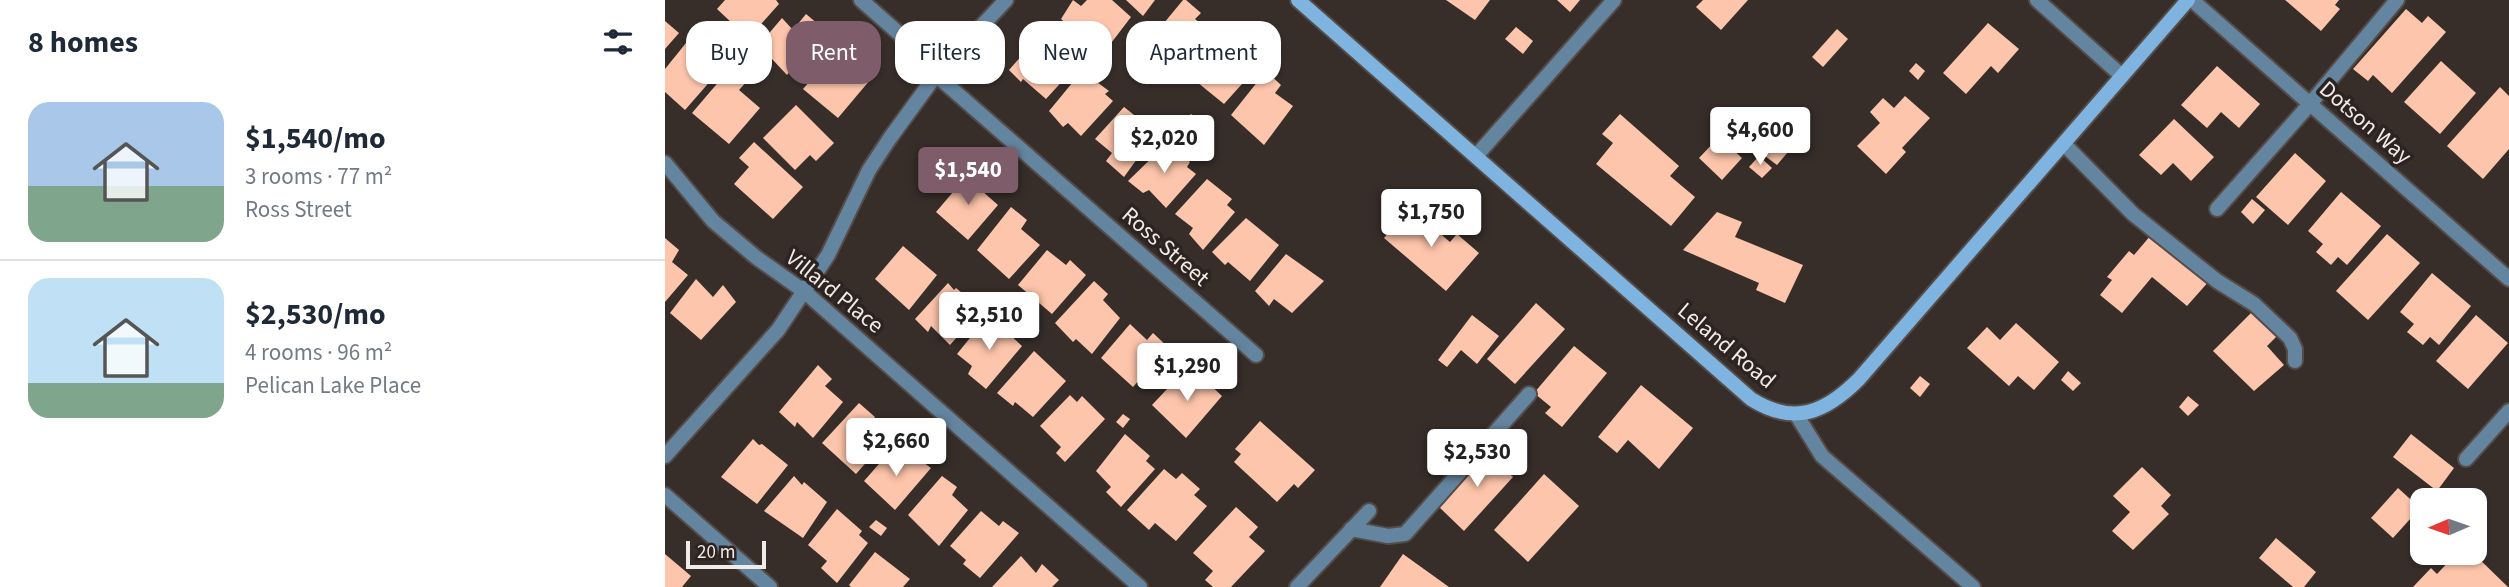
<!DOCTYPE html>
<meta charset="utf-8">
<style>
body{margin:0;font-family:"Source Sans 3",sans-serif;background:#f6f6f7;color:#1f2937;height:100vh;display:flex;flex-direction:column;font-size:26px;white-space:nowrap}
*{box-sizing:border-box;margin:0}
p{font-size:23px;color:#747a83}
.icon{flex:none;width:38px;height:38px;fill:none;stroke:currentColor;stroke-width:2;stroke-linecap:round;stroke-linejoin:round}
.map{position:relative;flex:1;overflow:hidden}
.details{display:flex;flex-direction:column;background:#fff;width:665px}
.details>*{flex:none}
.guide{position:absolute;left:21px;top:21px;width:665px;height:63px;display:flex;gap:14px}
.needle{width:46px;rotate:268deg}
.controls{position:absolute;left:1745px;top:488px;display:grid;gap:14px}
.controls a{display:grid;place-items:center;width:77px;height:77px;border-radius:14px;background:#fff;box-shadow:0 2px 5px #0004;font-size:35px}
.scale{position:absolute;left:21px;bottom:18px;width:80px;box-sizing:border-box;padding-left:7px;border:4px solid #f1ebe9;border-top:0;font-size:19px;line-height:24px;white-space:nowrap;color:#f1ebe9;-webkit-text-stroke:5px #2d2421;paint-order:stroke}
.price{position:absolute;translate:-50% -60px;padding:0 16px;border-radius:7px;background:#fff;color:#222;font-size:23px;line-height:46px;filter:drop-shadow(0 2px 4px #0008)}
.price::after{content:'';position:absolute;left:50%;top:42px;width:21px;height:16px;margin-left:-10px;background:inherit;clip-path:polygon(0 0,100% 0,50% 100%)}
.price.selected{background:#7e5c6a;color:#fff}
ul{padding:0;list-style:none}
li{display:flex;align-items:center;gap:21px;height:175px;padding:0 28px}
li+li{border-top:2px solid #e0e1e3}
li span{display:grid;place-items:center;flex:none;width:196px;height:140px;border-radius:21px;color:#555}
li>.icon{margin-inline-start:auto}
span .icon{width:84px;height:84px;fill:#fffc;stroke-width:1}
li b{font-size:30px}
h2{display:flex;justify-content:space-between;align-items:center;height:84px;padding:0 28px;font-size:30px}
.chip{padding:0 24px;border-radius:21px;background:#fff;box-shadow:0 2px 5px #0004;font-size:24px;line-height:63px}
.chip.selected{background:#7e5c6a;color:#fff}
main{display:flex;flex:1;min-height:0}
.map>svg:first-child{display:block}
</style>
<main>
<section class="details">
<h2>8 homes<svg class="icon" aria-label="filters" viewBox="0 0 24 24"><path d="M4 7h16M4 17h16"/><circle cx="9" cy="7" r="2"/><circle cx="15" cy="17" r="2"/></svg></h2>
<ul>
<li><span style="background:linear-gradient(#a9c7e8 60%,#7fa58c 0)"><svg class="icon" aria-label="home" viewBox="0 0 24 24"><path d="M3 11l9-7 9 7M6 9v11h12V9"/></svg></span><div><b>$1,540/mo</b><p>3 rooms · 77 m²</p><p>Ross Street</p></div></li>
<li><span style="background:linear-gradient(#bfe0f5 75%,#7fa58c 0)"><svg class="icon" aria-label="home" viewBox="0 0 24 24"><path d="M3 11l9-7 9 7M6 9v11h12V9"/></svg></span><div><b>$2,530/mo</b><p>4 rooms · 96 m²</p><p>Pelican Lake Place</p></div></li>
</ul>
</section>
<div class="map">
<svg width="1844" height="587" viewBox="0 0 1844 587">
<rect width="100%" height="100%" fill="#372e2a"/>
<g fill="#fdc5ab">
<polygon points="60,0 111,0 114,4 81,41 66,25 68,24 52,9"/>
<polygon points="408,0 416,6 422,0 447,0 466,17 437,55 396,19"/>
<polygon points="461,0 490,0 478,16"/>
<polygon points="518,0 521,0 536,13 530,19 547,33 519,69 485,40"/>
<polygon points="781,0 825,0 810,20"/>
<polygon points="892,0 915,0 905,12"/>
<polygon points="1038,0 1083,0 1056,30 1031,7"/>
<polygon points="1620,0 1674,0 1670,5 1675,9 1656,31"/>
<polygon points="1741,9 1757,23 1763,16 1781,32 1727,93 1708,75 1703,81 1688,69"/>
<polygon points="141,14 159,29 122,75 94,45 117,18 128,30"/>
<polygon points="0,21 14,33 0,49"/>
<polygon points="1323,23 1354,49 1333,73 1326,66 1301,94 1278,73"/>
<polygon points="851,27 868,41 858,54 840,39"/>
<polygon points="1172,29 1183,39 1158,67 1147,57"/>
<polygon points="375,35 384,45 387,41 411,66 381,99 358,79 356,82 344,70"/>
<polygon points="558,40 573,54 579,50 594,65 559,104 527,78"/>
<polygon points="21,43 55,70 20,110 0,92 0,69"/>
<polygon points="171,51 205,80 173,118 138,89"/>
<polygon points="1776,61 1811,93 1775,134 1739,102"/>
<polygon points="1251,63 1260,71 1253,80 1244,71"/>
<polygon points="68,65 84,79 74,90 95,108 64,144 27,113"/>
<polygon points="1552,66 1595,104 1574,128 1556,112 1542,128 1516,105"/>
<polygon points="417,71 444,91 440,94 448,101 416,136 403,123 398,127 384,111"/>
<polygon points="601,71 616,85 610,93 628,106 599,145 566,115"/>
<polygon points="1835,87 1844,96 1844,149 1818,179 1782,146"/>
<polygon points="1240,96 1265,118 1237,148 1241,152 1221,174 1192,146 1215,123 1205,112 1218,98 1229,108"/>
<polygon points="131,105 169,143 151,161 145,155 130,170 98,138"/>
<polygon points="459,107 483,126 481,130 488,137 459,177 441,161 447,153 430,139"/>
<polygon points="526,114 537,121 530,131 520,120"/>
<polygon points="955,114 1014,166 1005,176 1030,197 1006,226 931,164 948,143 937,134"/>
<polygon points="1509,119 1549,157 1526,181 1508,163 1496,175 1474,155"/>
<polygon points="1054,137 1077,158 1057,180 1034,158"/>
<polygon points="1107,140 1123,152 1112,165 1096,153"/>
<polygon points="89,142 138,187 108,219 69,184 84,167 74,158"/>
<polygon points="502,143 525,162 522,167 531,174 501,208 484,190 478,193 463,181"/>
<polygon points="1630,153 1661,181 1623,225 1591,197"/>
<polygon points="1094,156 1107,168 1097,178 1084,167"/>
<polygon points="306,171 319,185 317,191 333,205 303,240 271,212"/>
<polygon points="542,179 567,199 562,205 570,212 538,250 524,234 528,228 510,214"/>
<polygon points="1676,192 1716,226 1682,265 1673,257 1666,265 1651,252 1658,244 1643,231"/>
<polygon points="1587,199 1600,210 1588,224 1576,212"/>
<polygon points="346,207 362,220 356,229 375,245 344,279 312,250"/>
<polygon points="745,208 785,242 792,234 814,253 781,291 719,238"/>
<polygon points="1052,212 1077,222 1070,237 1138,265 1120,303 1091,290 1094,283 1018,250"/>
<polygon points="581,218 614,245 585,281 563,262 560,265 547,252"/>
<polygon points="1722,234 1755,263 1703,320 1671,291"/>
<polygon points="1486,235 1545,280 1522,306 1487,277 1457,313 1435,295 1447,280 1442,277 1464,251 1469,255"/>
<polygon points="0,238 14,250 7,262 23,275 0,302"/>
<polygon points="238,246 272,275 244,310 210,279"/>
<polygon points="382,250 401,265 405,260 421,275 387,314 353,285"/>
<polygon points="621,254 659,281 627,313 609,299 604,306 590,291"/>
<polygon points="1767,273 1806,306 1774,345 1765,337 1758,345 1742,332 1749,324 1735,312"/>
<polygon points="31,279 48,297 58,285 71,302 36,340 5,313"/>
<polygon points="429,281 443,294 438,300 455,318 427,354 411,339 408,342 390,323"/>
<polygon points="283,283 289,290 291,288 317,309 285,345 266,326 263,332 250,319"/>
<polygon points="871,303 900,329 850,384 822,359"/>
<polygon points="1587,312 1612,336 1602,346 1619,365 1589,391 1548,351"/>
<polygon points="807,315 834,336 812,364 796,350 782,367 773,360"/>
<polygon points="1811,315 1843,343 1803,389 1771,361"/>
<polygon points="321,318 329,328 332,323 357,346 321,389 303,374 307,366 292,354"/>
<polygon points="1351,323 1394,362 1369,390 1353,376 1344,386 1302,348 1322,327 1335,340"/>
<polygon points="465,324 482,340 488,333 503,347 468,387 436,358"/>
<polygon points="909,346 942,373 897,427 880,413 886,407 869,393"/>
<polygon points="369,351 401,381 368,417 350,402 348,406 332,393"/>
<polygon points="153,365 167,379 160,386 178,402 148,438 132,422 130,427 114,412"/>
<polygon points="519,371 535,386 541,381 557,396 521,438 487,405"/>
<polygon points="1403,371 1416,383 1408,391 1396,380"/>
<polygon points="1255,376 1265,384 1255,397 1245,388"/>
<polygon points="976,385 1028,428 994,469 963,440 952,453 933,437"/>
<polygon points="405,395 412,402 417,396 440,419 400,462 391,453 396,447 375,426"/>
<polygon points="1523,396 1534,405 1523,416 1514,407"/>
<polygon points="194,403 210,417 206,424 221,440 191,474 157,443"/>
<polygon points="458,414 465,419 458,428 451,422"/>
<polygon points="595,421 650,470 633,488 629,484 612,502 569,462 576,454 570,449"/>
<polygon points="460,434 485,456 481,461 490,469 456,507 441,492 446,487 431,471"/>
<polygon points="1746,434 1789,468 1772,491 1728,457"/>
<polygon points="88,439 94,445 97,444 123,465 92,504 56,477"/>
<polygon points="826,447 844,463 839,469 848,477 799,531 773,506"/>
<polygon points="228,448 247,464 251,457 266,468 230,510 199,481"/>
<polygon points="1477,467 1506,495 1496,506 1504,514 1468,550 1447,531 1465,512 1448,496"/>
<polygon points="499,469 511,479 517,473 535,489 529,495 542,506 511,541 490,523 484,530 462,510"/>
<polygon points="879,474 914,506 863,562 829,530"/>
<polygon points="129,476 137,485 139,482 162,502 138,538 99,511"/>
<polygon points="277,476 292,487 287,495 303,510 274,546 243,515"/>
<polygon points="1733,488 1755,508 1728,538 1706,518"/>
<polygon points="571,507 593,527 584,537 600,551 566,587 548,587 540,580 548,571 528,553"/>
<polygon points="172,509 197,531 194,535 203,543 172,583 156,568 162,561 143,545"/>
<polygon points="316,511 334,526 338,521 354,533 315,578 298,564 301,560 285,546"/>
<polygon points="211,520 222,528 216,536 204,527"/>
<polygon points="1611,538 1651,572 1639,587 1628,587 1594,558"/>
<polygon points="210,552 245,579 238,587 186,587 184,585"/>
<polygon points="1792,553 1808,553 1843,587 1748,587 1766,568 1772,574"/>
<polygon points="0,554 26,576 17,587 0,587"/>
<polygon points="738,554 784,587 715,587"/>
<polygon points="356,556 371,573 377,564 394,580 387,587 327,587"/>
</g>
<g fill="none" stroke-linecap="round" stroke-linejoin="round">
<defs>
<g id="lane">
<polyline points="1372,0 1457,76"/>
<polyline points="1399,144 1468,214 1552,281 1589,304 1625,338 1630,349 1630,361"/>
<polyline points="1552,209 1645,104 1732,0"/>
<polyline points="686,529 723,536 740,534 864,394"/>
</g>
<g id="street">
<polyline points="196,0 247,45 271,75 591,355"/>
<polyline points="1527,0 1844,279"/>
<polyline points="811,156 949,0"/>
<polyline points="0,163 48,221 92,258 140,292 475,587"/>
<polyline points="1131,414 1157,456 1308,587"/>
<polyline points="0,456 113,330 163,255 204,170 225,138 271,75 341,0"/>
<polyline points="1801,459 1844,411"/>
<polyline points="0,495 105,587"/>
<polyline points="632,587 704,511"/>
</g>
<path id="secondary" d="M633,0L1086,399C1129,426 1160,413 1194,379L1523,0"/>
</defs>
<use href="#lane" stroke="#554c49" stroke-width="18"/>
<use href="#street" stroke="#554c49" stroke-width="18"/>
<use href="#secondary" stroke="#554c49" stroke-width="18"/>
<use href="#lane" stroke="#6485a0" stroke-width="14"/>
<use href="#street" stroke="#6485a0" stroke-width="14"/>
<use href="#secondary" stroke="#7eb4df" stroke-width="14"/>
</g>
<g text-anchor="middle" stroke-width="7" stroke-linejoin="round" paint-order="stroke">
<g font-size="23" fill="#f1ebe9" stroke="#2d2421">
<text transform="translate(1701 122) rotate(41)" y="8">Dotson Way</text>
<text transform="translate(501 246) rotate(41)" y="8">Ross Street</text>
<text transform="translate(170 291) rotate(39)" y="8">Villard Place</text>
<text transform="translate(1062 345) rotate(40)" y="8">Leland Road</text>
</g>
</g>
</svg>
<div class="controls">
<a><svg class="needle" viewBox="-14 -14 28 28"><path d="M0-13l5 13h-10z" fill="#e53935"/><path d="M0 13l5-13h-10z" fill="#747a83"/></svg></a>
</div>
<div class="scale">20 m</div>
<b class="price" style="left:1095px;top:167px">$4,600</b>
<b class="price" style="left:499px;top:175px">$2,020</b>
<b class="price selected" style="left:303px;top:207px">$1,540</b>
<b class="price" style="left:766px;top:249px">$1,750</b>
<b class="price" style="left:324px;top:352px">$2,510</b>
<b class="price" style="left:522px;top:403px">$1,290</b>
<b class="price" style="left:231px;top:478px">$2,660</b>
<b class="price" style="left:812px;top:489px">$2,530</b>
<div class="guide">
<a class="chip">Buy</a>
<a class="chip selected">Rent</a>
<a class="chip">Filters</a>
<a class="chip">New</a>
<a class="chip">Apartment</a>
</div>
</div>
</main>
